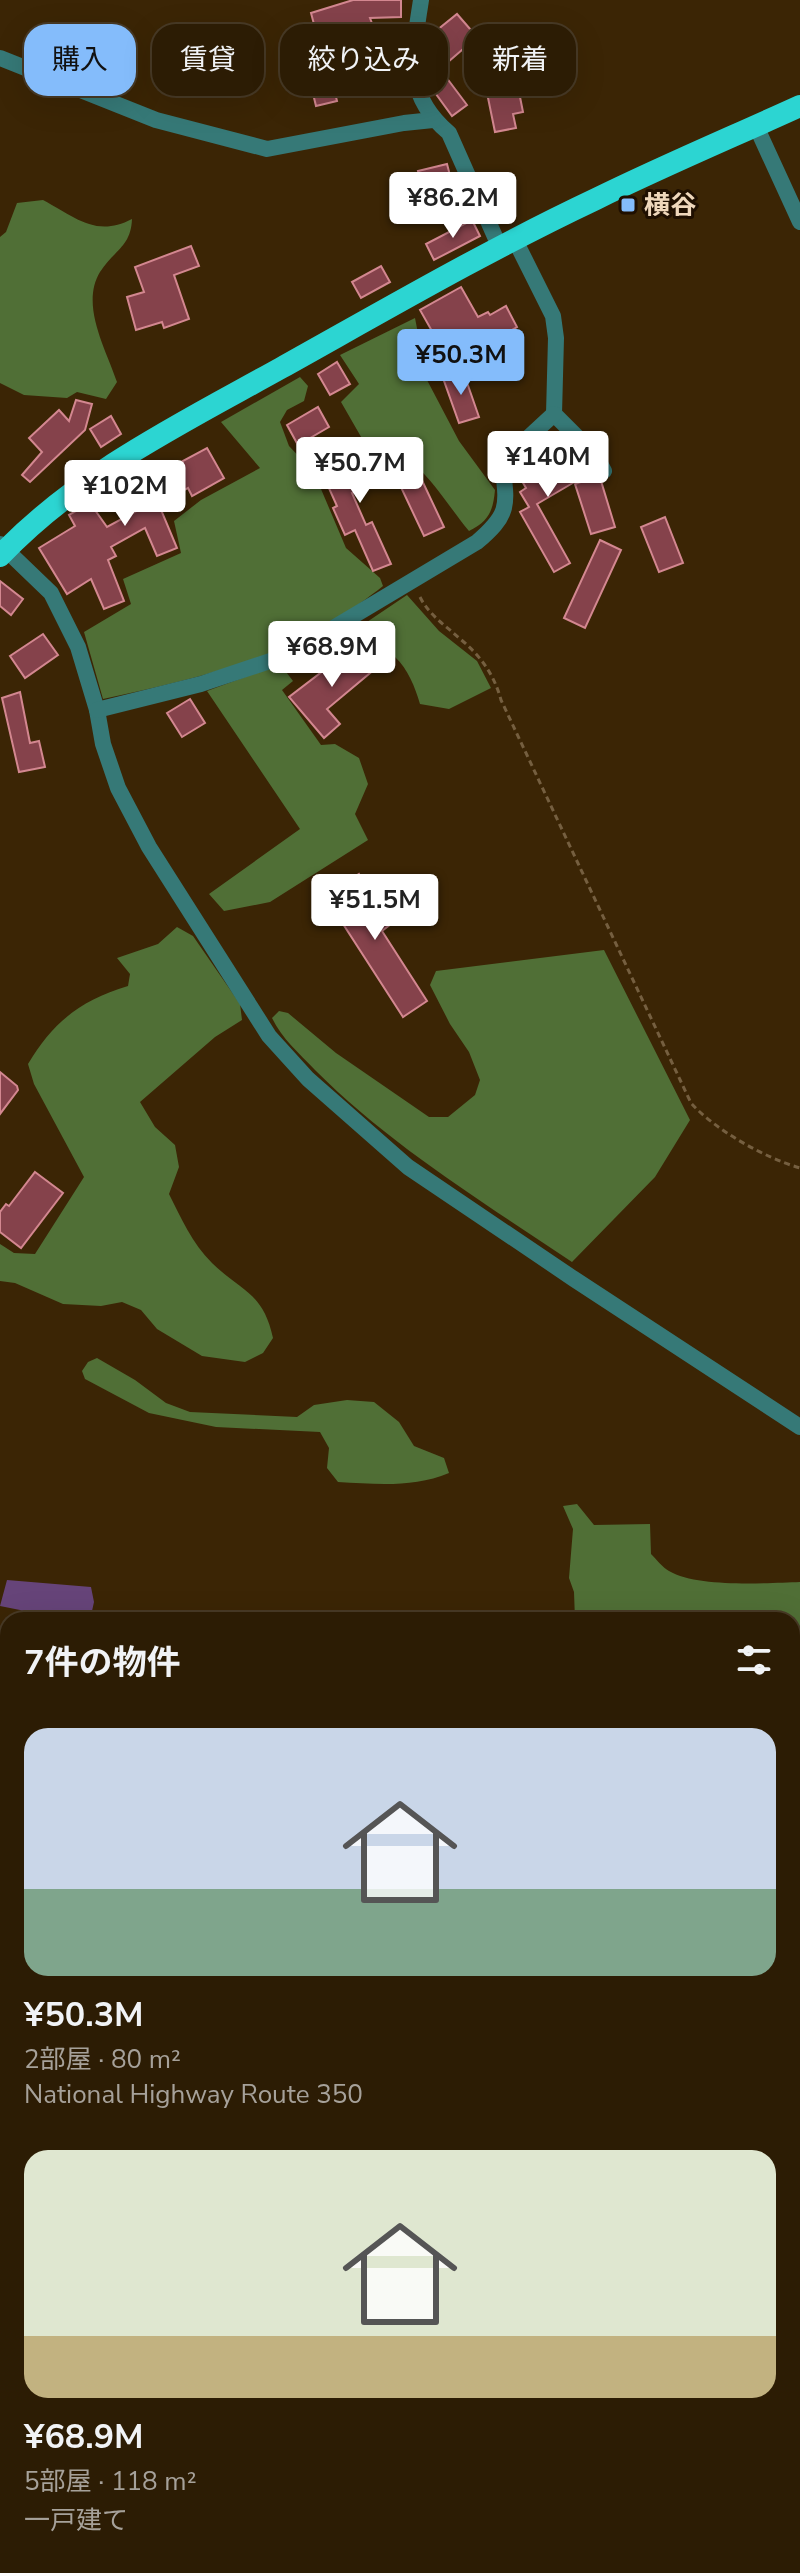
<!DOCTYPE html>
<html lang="ja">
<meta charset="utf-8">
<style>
body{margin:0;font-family:"Nunito Sans","Noto Sans JP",sans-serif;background:#34250e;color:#f1f3f6;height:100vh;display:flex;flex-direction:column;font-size:30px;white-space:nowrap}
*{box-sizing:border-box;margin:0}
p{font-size:26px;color:#a6a19a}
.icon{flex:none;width:44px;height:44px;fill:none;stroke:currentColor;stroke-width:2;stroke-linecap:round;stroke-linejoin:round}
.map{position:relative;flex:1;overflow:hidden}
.details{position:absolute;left:0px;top:1612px;width:800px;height:962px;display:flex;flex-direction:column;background:#2c1c04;border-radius:24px 24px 0 0;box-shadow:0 8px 32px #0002,0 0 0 2px #483a26}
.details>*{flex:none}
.hud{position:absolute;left:24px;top:24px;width:752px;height:72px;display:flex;gap:16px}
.price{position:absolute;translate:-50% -68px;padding:0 18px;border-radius:8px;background:#fff;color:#222;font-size:26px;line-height:52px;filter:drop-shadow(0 2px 4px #0008)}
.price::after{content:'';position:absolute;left:50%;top:48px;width:24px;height:18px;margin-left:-12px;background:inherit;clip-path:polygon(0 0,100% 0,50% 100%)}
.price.active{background:#84bcfb;color:#111}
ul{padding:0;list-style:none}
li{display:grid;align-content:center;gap:16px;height:424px;padding:0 24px}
li span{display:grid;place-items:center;height:248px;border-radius:24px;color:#555}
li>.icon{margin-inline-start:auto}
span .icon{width:144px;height:144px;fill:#fffc;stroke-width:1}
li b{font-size:34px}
h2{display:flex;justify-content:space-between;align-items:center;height:96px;padding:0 24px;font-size:34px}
.pill{padding:0 28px;border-radius:24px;background:#2c1c04;box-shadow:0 8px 32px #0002,0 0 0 2px #483a26;font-size:28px;line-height:72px}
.pill.active{background:#84bcfb;color:#111}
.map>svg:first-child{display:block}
</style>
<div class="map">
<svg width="800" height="2573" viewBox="0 0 800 2573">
<rect width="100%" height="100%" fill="#3b2505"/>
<g fill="#506f36">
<path d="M43,200C75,217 96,238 132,219C131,247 114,250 100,272C80,305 106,349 117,382L106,399L77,392L67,398L24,395L0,383V237L6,232L17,203Z"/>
<path d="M415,318L427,380L459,441L495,490C493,511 489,521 469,531C441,498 413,442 364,442L341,402L359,384L340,355Z"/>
<path d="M300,377L308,386L304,401L287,410L280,422L289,446L308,466L326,463L327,474L321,489L346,548L380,578L383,586C354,609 311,638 277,651C220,673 162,686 103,699L84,632L131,604L123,579L181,553L174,521L201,500L260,468L221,422Z"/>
<path d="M407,595L439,631L477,661L491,688L449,709L420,704C415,687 408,669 395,657C382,643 373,645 361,626Z"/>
<polygon points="280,664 293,681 282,690 321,745 335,744 359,758 368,784 355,814 368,840 270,902 224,911 209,894 300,829 207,691"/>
<path d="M177,927L193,936L240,1004L242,1020L215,1037L140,1102L155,1127L175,1145L179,1167L169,1194C181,1218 192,1243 212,1263C242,1292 263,1292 273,1338L263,1353L245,1362L202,1356L157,1329L141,1310L122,1302L101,1306L63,1304L15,1283L0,1281V1244L14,1253L35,1254L84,1177L34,1084L28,1064C53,1022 81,1000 128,986L130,974L117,958L158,944Z"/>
<path d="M604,950L690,1120L655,1177L572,1262C483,1202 391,1146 315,1070C299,1053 282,1039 272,1018L279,1011L288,1013L336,1053L429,1117H448L475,1095L480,1080L469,1052L450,1024L430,985L436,971Z"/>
<path d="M97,1358L135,1380L166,1403L190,1412L297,1417L314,1405L347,1400L374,1402L399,1422L414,1446L444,1458L449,1473C413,1488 376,1484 338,1482L327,1468L329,1448L320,1432L216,1427L149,1413L85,1379L82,1371L88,1362Z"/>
<path d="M577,1504L594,1525L650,1524L651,1554C656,1559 663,1568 669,1571C698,1588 767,1583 800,1582V1773L792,1788V1620H575L574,1592L569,1578L573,1529L563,1506Z"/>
<polygon points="0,1802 8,1807 8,1893 0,1885"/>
<polygon points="0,1981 8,1986 8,2271 0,2271"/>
<polygon points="222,2566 331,2566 333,2568 331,2573 254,2573"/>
</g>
<polygon fill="#664479" points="7,1580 91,1587 94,1602 90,1620 40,1620 20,1610 0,1606"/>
<g fill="#85424b" stroke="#d38790" stroke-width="2">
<polygon points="353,0 401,0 401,17 370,18 373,26 322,41 337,101 316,106 303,52 306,51 301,32 315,28 311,13"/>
<polygon points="457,14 477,37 440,69 467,105 452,116 433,90 431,92 426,73 435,66 425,54 426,39"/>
<polygon points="517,82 523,112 513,114 516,128 495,132 486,88"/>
<polygon points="447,164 453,187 458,185 463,204 429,212 418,171"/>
<polygon points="472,220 480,236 434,260 426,244"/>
<polygon points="191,246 199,266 174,275 189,319 164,328 162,322 136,330 127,297 144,292 135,267"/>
<polygon points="381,266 390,282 361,298 352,282"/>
<polygon points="461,287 478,317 488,312 490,315 506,306 517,327 468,355 470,358 453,368 420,310"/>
<polygon points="337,362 350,384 330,395 318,374"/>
<polygon points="463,371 479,417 459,423 443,378"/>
<polygon points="76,400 92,404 85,430 30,482 22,475 42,452 29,438 59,410 69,421"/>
<polygon points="318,407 329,427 298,445 287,425"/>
<polygon points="111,416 121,434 101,447 90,429"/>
<polygon points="563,444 583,477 537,504 570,563 554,572 520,512 529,507 520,492 526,488 522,481 526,478 521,469"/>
<polygon points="207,448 224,478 192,496 188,488 159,505 177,548 157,556 145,528 111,547 116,556 108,560 124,601 104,609 91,579 67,594 39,548 75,526 69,515 90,503 107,527 144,507 135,492 151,483 146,473 166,462 170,468"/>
<polygon points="380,451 391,475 352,493 366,525 372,522 391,564 373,571 355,530 345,535 333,508 337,506 328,486 339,481 335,472"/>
<polygon points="419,474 444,527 424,536 399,483"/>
<polygon points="595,477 601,481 615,527 591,534 575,484"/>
<polygon points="665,517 683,563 659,572 641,527"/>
<polygon points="600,540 621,550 585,628 564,618"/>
<polygon points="0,581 23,599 11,615 0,606"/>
<polygon points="43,634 58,655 25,678 10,656"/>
<polygon points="357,645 376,668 327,709 340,724 324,738 289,697"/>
<polygon points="20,692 30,743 39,741 45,767 19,772 2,698"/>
<polygon points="190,699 205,723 182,737 167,713"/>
<polygon points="359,874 391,924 382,931 427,1001 403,1017 325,896"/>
<polygon points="0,1072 17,1086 18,1090 0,1114"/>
<polygon points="35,1172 63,1193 21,1248 0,1232 0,1212 6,1204 9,1206"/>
</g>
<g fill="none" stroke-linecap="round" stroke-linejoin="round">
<path stroke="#755f40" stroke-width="3" stroke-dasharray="6 4" stroke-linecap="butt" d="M420,597C429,615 445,625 459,638C480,655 494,674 501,700L691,1103C715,1130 765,1158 800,1168"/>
<g stroke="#367977" stroke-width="16">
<path d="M421,0C413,54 402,93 449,133L500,248"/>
<polyline points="0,58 156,120 267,149 404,123 433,120"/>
<polyline points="756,126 800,222"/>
<polyline points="515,240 553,316 556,338 554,414 596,456 604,471"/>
<polyline points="0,544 51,593 78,647 97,710 103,744 118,788 149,847 269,1036 308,1079 408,1167 574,1279 800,1427"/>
<path d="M97,710L201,684L288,655L477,542C511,513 507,505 502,462L554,414"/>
<polyline points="792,1815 800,1800"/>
<polyline points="792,1864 800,1881"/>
<polyline points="792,2551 800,2548"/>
<polyline points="743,2573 759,2566"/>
</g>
<path stroke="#2cd5d2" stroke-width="22" d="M0,556C79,473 182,423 281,368C385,310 488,250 596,199C663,166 732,137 800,106"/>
</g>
<rect fill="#84bcfb" stroke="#1f0f00" stroke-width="3" x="620" y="197" width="16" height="16" rx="4"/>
<g text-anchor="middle" stroke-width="6" stroke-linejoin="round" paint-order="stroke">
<g font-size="26" font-weight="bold" fill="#efd7bb" stroke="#1f0f00" text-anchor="start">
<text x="644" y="214">横谷</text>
</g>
</g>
</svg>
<b class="price" style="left:453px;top:240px">¥86.2M</b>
<b class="price active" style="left:461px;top:397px">¥50.3M</b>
<b class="price" style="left:548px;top:499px">¥140M</b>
<b class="price" style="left:360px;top:505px">¥50.7M</b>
<b class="price" style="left:125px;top:528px">¥102M</b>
<b class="price" style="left:332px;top:689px">¥68.9M</b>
<b class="price" style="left:375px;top:942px">¥51.5M</b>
<div class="hud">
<a class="pill active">購入</a>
<a class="pill">賃貸</a>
<a class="pill">絞り込み</a>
<a class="pill">新着</a>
</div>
<section class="details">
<h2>7件の物件<svg class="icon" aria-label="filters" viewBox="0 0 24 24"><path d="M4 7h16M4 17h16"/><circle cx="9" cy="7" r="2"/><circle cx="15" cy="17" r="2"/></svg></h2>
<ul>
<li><span style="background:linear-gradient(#c9d6e8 65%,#7fa58c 0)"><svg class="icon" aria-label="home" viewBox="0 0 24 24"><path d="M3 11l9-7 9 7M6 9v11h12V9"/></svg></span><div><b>¥50.3M</b><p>2部屋 · 80 m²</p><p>National Highway Route 350</p></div></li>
<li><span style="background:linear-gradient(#dfe7d0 75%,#c2b280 0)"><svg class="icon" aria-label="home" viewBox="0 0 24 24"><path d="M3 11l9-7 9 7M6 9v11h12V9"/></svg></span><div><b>¥68.9M</b><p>5部屋 · 118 m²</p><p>一戸建て</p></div></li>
</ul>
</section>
</div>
